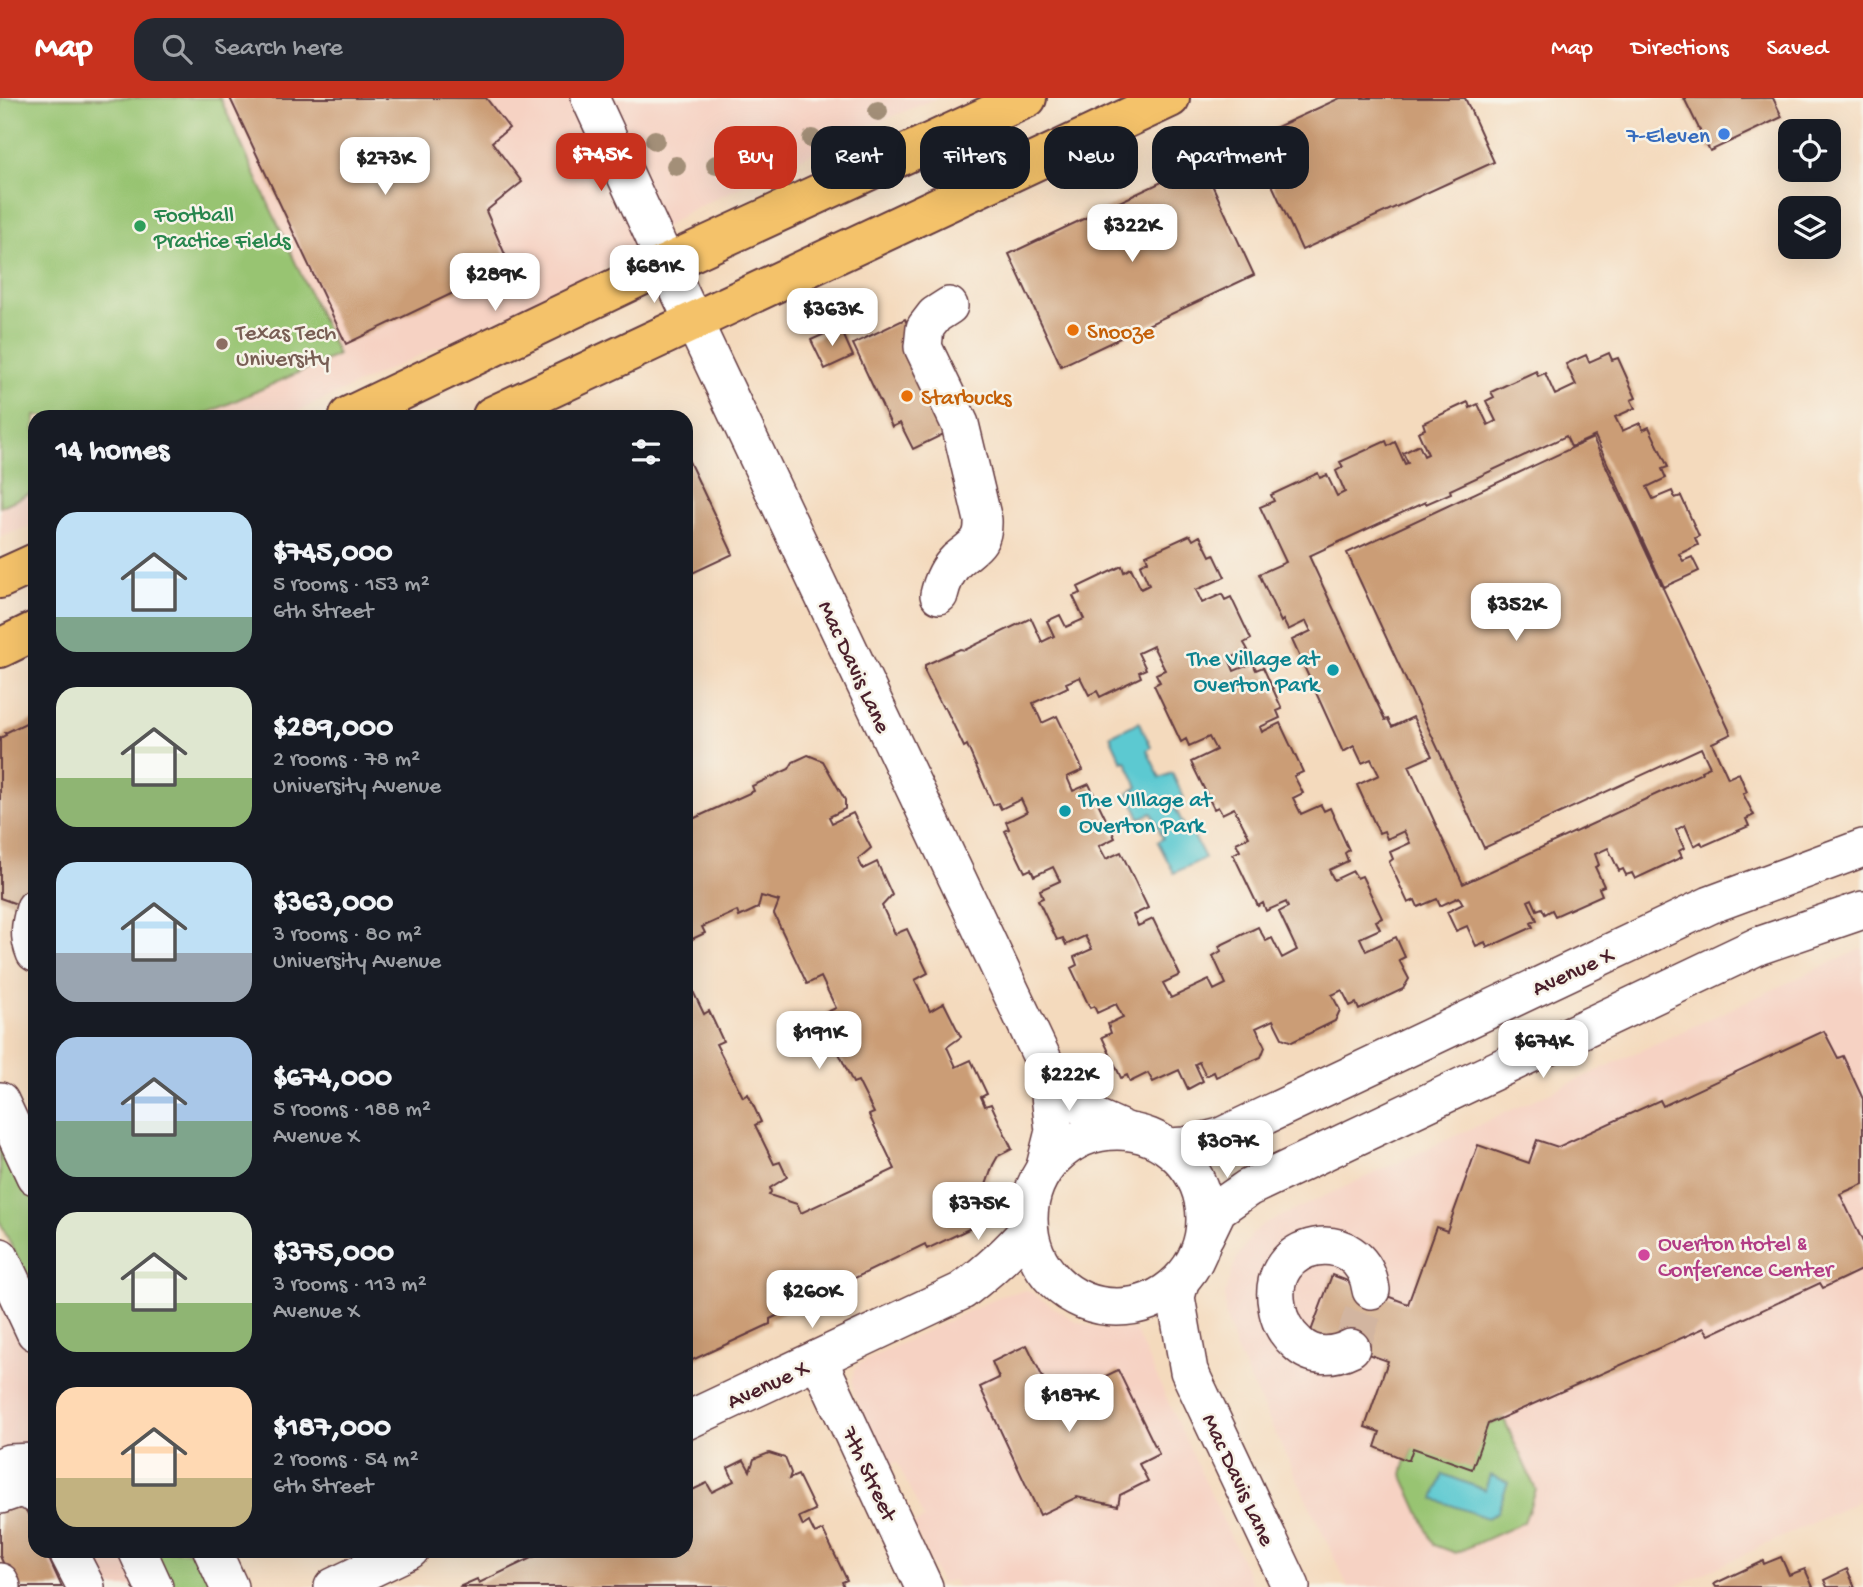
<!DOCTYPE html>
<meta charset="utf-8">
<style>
body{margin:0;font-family:"Gochi Hand",sans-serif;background:#242831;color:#f1f3f6;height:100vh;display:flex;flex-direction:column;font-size:26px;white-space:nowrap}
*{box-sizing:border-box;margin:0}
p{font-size:23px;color:#9ea1a6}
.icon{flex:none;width:38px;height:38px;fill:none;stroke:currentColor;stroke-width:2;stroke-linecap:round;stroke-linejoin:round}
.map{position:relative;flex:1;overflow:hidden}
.drawer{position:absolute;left:28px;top:312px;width:665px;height:1148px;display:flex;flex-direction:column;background:#171b24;border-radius:21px;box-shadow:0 7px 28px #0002}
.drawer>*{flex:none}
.top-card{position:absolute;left:714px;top:28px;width:665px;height:63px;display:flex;gap:14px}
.buttons{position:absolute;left:1778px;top:21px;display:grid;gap:14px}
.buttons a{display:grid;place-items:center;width:63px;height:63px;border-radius:14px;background:#171b24;box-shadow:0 7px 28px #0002;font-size:35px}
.price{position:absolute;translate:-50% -60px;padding:0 16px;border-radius:14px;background:#fff;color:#222;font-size:23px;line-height:46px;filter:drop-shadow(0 2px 4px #0008)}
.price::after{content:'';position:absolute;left:50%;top:42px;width:21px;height:16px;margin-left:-10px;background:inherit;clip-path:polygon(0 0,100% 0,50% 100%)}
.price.current{background:#c8321e;color:#fff}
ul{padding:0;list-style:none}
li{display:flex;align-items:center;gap:21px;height:175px;padding:0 28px}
li span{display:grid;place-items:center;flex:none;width:196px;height:140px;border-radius:21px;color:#555}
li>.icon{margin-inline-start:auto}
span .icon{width:84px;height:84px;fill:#fffc;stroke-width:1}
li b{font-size:30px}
h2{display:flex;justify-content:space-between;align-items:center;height:84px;padding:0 28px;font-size:30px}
.chip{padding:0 24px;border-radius:21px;background:#171b24;box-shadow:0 7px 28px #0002;font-size:24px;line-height:63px}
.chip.current{background:#c8321e;color:#fff}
header{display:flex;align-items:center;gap:42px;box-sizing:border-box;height:98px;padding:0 35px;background:#c8321e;color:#fff}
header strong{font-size:33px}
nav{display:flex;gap:38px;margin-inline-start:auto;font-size:24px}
.search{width:490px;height:63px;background:#242831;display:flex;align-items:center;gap:18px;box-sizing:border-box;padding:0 24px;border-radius:21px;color:#9ea1a6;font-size:26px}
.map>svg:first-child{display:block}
</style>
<header>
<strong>Map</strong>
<div class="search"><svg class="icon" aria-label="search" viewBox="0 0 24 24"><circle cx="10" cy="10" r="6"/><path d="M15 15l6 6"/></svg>Search here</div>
<nav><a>Map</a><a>Directions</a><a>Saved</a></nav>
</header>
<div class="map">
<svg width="1863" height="1489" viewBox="0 0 1863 1489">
<rect width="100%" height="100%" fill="#f7f3e8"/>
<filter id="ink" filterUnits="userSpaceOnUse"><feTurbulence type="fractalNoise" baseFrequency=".0143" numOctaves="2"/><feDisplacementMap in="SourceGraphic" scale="14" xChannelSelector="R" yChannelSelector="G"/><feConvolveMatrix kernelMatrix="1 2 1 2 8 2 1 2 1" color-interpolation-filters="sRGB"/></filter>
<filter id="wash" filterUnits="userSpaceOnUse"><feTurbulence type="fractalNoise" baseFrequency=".00686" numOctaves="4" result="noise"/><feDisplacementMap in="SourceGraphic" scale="28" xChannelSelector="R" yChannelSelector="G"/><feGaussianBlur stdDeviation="1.57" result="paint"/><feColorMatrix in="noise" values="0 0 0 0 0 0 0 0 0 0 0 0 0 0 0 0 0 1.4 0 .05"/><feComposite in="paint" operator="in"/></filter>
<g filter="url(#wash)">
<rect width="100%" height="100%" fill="#f4dabd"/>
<g fill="#f6d2c3">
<polygon points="0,0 937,0 867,29 689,113 601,174 288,318 35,318 35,426 0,439"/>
<polygon points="1863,850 1863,1401 1675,1489 1348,1489 1236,1252 1225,1215 1225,1196 1230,1179 1237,1160 1254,1134 1264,1126"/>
<polygon points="1027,1192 1075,1223 1098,1230 1135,1232 1254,1489 957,1489 953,1481 941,1486 913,1427 924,1421 897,1364 886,1369 854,1296 852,1282 854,1272 860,1265 1002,1197"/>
<polygon points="0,1194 35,1269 35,1452 121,1453 138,1489 0,1489"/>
</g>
<g fill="#98c472" stroke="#71724e" stroke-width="2">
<polygon points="0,0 220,0 338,257 201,318 35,318 35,393 0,409"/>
<polygon points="0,1022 35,1096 35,1198 0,1124"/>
<polygon points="1504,1321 1536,1392 1524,1424 1456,1455 1434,1447 1402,1376 1406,1362 1409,1362 1413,1350"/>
<polygon points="154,1453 203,1453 220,1489 172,1489"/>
</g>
<g fill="#5cc9d1" stroke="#53747e" stroke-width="2">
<polygon points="1139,624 1151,649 1147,652 1160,680 1172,675 1184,700 1173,706 1185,730 1189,729 1205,760 1174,775 1158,744 1163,740 1152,715 1140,720 1128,695 1138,689 1126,663 1122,664 1110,638"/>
<polygon points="1443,1376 1485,1392 1490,1377 1508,1384 1497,1415 1487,1420 1434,1401"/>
</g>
<g id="blocks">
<g fill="#cb9d76" fill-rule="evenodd">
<polygon points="230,0 486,0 509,30 492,44 522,84 486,113 510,168 346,246"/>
<polygon points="1340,0 1465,0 1494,64 1302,152 1251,41"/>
<polygon points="1684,0 1773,0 1782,19 1710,53"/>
<polygon points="1202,65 1254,177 1061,268 1009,156"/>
<polygon points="905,221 952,332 913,351 900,325 892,329 853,246"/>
<polygon points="840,229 853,258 825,271 811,242"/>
<polygon points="1609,255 1612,262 1618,260 1636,300 1631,302 1635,310 1615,319 1622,333 1640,325 1643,332 1649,329 1668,369 1662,371 1666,380 1647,389 1653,401 1672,393 1675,400 1681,398 1699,438 1695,440 1698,447 1679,456 1683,463 1692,459 1699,473 1664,489 1595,338 1571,349 1566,338 1450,392 1451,395 1426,406 1425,404 1309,458 1385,622 1388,621 1392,629 1413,619 1432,658 1409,668 1463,786 1702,675 1701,673 1710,669 1701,650 1484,750 1347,455 1593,340 1731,636 1712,645 1728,680 1739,675 1747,694 1743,696 1754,717 1746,721 1749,728 1703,748 1701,744 1694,748 1685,727 1676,732 1684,750 1679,753 1682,759 1635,781 1632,775 1626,777 1623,771 1619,773 1608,750 1595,756 1599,767 1595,769 1604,788 1599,790 1602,797 1555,818 1552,812 1545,816 1542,810 1537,812 1532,801 1528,803 1537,822 1531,825 1533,829 1487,850 1485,844 1476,848 1467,828 1456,833 1447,814 1463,806 1459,799 1440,808 1437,801 1418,809 1415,802 1408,805 1389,764 1393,761 1390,754 1410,745 1404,733 1387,741 1384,733 1379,735 1357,687 1379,677 1371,661 1362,665 1354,648 1343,654 1292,542 1311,533 1306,523 1288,532 1283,522 1281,524 1259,476 1286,464 1260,409 1274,403 1271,397 1318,375 1320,380 1327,377 1337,398 1345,394 1336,373 1343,369 1340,364 1386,343 1388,348 1395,344 1405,366 1408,365 1403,355 1419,347 1424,358 1428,356 1418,334 1425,331 1423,325 1468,304 1470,310 1478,306 1488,327 1496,323 1486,303 1494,299 1491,294 1536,273 1538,278 1545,275 1555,297 1576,287 1566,266 1586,257 1589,264"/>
<polygon points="686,357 733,456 686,478"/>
<path d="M1190,437L1193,442L1200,438L1210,458L1214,456L1225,479L1196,492L1202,505L1222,496L1225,502L1231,499L1251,541L1244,545L1248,552L1229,561L1234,573L1253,565L1256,572L1263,569L1282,611L1277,613L1280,620L1260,629L1262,634L1280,625L1303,674L1294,678L1303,695L1293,700L1301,716L1321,707L1324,713L1330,710L1349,752L1345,755L1348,763L1329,772L1334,782L1353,773L1357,780L1362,778L1382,820L1376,823L1380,831L1360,840L1366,853L1396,839L1405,859L1399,862L1409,881L1403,891L1359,912L1356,905L1350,908L1342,892L1332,897L1340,912L1335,923L1292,944L1282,940L1273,922L1256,930L1265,949L1261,959L1216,979L1214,974L1206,978L1199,964L1195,966L1203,983L1188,991L1179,972L1153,984L1148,975L1130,984L1127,977L1121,980L1102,939L1111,935L1108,926L1123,919L1116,906L1097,915L1094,908L1090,910L1071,870L1077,867L1074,859L1092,851L1085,838L1066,847L1063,840L1057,842L1038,802L1043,800L1040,792L1060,783L1053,769L1034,778L1031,771L1025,774L1005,733L1009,731L1006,724L1027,714L1021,701L1001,711L998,705L993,707L967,647L964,649L945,609L943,610L925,574V567L960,551L965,552L1031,520L1042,544L1054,538L1047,523L1060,517L1066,529L1084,521L1073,498L1081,495L1078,489L1122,468L1124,474L1131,470L1141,491L1149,487L1140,467L1148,463L1146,457ZM1153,548L1165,572L1156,576L1160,584L1154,587L1181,644L1186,641L1189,648L1209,639L1216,652L1191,664L1214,711L1218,709L1222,716L1234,710L1249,739L1236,745L1240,753L1233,756L1258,808L1263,805L1266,813L1286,804L1288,809L1279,814L1297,852L1282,860L1272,840L1266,843L1258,829L1219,848L1221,853L1213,858L1226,886L1214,892L1209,882L1171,900L1163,885L1180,877L1153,821L1138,828L1133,817L1148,810L1121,754L1106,761L1099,748L1115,740L1089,686L1073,693L1067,679L1083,672L1057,618L1042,625L1033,605L1068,589L1066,585L1080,579L1089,597L1097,593L1100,599L1141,579L1139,574L1146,571L1138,555Z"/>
<polygon points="34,621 35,781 25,809 0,800 0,640 6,637 5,635"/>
<polygon points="808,657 823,663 845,702 845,711 829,719 832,725 853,715 871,750 858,761 863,771 877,764 892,797 882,808 895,836 907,831 928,875 915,882 930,913 944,905 961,939 947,949 956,969 971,962 987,996 981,999 985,1008 991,1006 1012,1051 998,1058 993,1067 986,1087 985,1116 970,1124 973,1129 927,1151 925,1146 770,1221 770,1226 686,1265 686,879 704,916 709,913 723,943 716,946 743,999 748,996 761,1024 755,1027 774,1066 780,1064 787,1079 770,1090 771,1094 769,1097 797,1106 801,1115 895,1071 869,1017 874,1015 858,983 853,985 829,934 835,931 827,914 836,910 821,879 807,886 774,816 779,803 761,798 758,810 739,819 737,813 702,829 705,835 688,843 686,840 686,724 754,693 752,688 789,671 793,664"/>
<polygon points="1824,933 1838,960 1843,958 1863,1001 1863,1086 1840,1096 1863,1144 1863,1171 1823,1190 1820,1185 1709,1237 1704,1230 1488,1326 1472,1371 1413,1350 1409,1362 1406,1362 1375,1349 1380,1334 1365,1329 1388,1263 1310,1236 1332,1177 1408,1206 1436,1129 1447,1133 1478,1047 1529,1065 1537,1042 1558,1049 1660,1002 1663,1008"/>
<polygon points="1027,1247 1044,1282 1073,1294 1118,1272 1159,1356 1139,1366 1148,1383 1120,1397 1118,1408 1077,1399 1040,1417 980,1289 999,1280 992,1264"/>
<polygon points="769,1355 785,1360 791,1375 789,1381 798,1377 815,1412 799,1419 803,1428 809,1424 815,1436 823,1432 847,1482 842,1484 844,1489 459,1489 477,1481 479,1485 548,1452 686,1452 686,1395 707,1385 712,1394 734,1383 728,1370 744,1362 750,1373 754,1361"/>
<polygon points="19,1397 35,1431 35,1452 45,1452 62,1489 14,1489 0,1458 0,1406"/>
<polygon points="1781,1459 1789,1477 1805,1471 1813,1489 1716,1489 1714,1486 1763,1463 1764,1466"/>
<polygon points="1847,1471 1855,1489 1827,1489 1824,1482"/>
</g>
</g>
</g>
<g filter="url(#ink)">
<use href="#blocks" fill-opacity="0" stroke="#643b41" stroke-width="2"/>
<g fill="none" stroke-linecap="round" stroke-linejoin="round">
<polyline stroke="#d2b5a0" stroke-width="37" stroke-dasharray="37 18" stroke-linecap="butt" points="1351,1250 1371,1192"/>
<defs>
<g id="minor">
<polyline points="590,0 680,195 1047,970 1072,999 1094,1019 1126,1033"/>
<path d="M939,497C942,484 947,472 957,462C973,448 984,446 983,422L960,326L923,249L925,230L935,217L949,208"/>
<path d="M35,810C30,827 28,838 35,855"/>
<polyline points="0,1003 35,1078"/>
<circle cx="1117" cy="1121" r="88"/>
<polyline points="1169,1049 1185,1048 1220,1039 1710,807 1863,750"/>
<polyline points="1045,1069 1054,1033 1047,970"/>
<polyline points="1205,1138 1218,1111 1248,1090 1758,848 1863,812"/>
<polyline points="0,1159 35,1234"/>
<polyline points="1180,1184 1176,1199 1189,1273 1291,1489"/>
<path d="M1351,1250C1333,1259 1312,1260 1297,1245C1286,1235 1279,1223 1277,1208C1264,1141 1361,1123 1371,1192"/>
<polyline points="818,1261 924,1489"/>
<path d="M686,1323L962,1193C987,1174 1009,1155 1029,1131"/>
<polyline points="0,1369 9,1365 35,1364"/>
<polyline points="0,1397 20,1390 35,1396"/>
<polyline points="67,1452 86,1489"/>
<polyline points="137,1452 154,1489"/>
<polyline points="212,1452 229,1489"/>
<polyline points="0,1484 2,1489"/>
<polyline points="333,1489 410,1452"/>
</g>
<g id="major">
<polyline points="349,318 666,166 1027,0"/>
<polyline points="492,318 1170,0"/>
<polyline points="0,481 35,465"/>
<polyline points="0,550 35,533"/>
</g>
</defs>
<use href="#minor" stroke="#643b41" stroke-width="40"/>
<use href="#major" stroke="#643b41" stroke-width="42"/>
<use href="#minor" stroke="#fff" stroke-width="37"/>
<use href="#major" stroke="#f4c26a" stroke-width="38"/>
</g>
<g fill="#a38f78">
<circle cx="878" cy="13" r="10"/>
<circle cx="812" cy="41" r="10"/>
<circle cx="655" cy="42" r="10"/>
<circle cx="773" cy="57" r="10"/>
<circle cx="716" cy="67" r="10"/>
<circle cx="676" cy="68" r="10"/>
<circle cx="752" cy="69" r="10"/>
</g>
</g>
<circle fill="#3f7fe0" stroke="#f7f3e8" stroke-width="2.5" cx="1724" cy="36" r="7"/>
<circle fill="#2e9e5b" stroke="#f7f3e8" stroke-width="2.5" cx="140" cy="128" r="7"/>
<g fill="#e8710a" stroke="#f7f3e8" stroke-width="2.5">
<circle cx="1073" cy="232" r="7"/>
<circle cx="907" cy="298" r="7"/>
</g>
<circle fill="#8d6e63" stroke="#f7f3e8" stroke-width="2.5" cx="222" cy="246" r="7"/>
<g fill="#0f9aa8" stroke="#f7f3e8" stroke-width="2.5">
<circle cx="1333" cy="572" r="7"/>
<circle cx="1065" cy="713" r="7"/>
</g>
<circle fill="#d1479c" stroke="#f7f3e8" stroke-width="2.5" cx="1644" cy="1157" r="7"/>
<g text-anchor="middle" stroke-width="5" stroke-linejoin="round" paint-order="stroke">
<g font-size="23" fill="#366cbe" stroke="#f7f3e8" text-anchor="end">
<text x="1710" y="44">7-Eleven</text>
</g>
<g font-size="23" fill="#27864d" stroke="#f7f3e8" text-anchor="start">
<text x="154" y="123">Football<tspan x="154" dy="26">Practice Fields</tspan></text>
</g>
<g font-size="23" fill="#c56008" stroke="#f7f3e8" text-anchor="start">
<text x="1087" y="240">Snooze</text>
<text x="921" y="306">Starbucks</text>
</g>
<g font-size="23" fill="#785e54" stroke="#f7f3e8" text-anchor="start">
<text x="236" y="241">Texas Tech<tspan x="236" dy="26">University</tspan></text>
</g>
<g font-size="23" fill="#0d838f" stroke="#f7f3e8" text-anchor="end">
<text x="1319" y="567">The Village at<tspan x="1319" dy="26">Overton Park</tspan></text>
<text x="1079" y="708" text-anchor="start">The VIllage at<tspan x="1079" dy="26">Overton Park</tspan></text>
</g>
<g font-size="23" fill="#4a1f2b" stroke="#f7f3e8">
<text transform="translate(856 568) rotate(65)" y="8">Mac Davis Lane</text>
<text transform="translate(1572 872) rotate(-25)" y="8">Avenue X</text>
<text transform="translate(767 1285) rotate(-25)" y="8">Avenue X</text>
<text transform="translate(871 1375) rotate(65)" y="8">7th Street</text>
<text transform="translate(1240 1381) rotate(65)" y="8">Mac Davis Lane</text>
</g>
<g font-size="23" fill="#b23c85" stroke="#f7f3e8" text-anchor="start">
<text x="1658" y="1152">Overton Hotel &amp;<tspan x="1658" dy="26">Conference Center</tspan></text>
</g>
</g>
</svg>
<div class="buttons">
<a><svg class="icon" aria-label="locate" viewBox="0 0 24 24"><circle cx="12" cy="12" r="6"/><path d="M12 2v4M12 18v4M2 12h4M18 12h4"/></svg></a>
<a><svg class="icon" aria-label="layers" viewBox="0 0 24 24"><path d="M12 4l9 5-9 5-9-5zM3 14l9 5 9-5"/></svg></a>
</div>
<b class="price current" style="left:601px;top:95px">$745K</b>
<b class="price" style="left:385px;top:99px">$273K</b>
<b class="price" style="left:1132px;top:166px">$322K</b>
<b class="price" style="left:654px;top:207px">$681K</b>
<b class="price" style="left:495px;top:215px">$289K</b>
<b class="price" style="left:832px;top:250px">$363K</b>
<b class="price" style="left:1516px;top:545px">$352K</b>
<b class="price" style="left:819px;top:973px">$191K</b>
<b class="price" style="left:1543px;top:982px">$674K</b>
<b class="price" style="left:1069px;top:1015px">$222K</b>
<b class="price" style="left:1227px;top:1082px">$307K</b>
<b class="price" style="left:978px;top:1144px">$375K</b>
<b class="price" style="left:812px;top:1232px">$260K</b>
<b class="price" style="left:1069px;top:1336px">$187K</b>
<div class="top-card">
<a class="chip current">Buy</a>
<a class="chip">Rent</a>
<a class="chip">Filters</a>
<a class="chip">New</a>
<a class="chip">Apartment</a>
</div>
<section class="drawer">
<h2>14 homes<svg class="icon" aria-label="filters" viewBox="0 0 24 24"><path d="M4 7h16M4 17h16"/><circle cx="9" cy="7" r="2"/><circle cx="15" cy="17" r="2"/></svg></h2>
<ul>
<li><span style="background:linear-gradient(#bfe0f5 75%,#7fa58c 0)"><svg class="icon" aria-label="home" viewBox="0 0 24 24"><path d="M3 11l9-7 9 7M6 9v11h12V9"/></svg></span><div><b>$745,000</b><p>5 rooms · 153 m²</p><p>6th Street</p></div></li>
<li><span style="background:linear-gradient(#dfe7d0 65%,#8fb573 0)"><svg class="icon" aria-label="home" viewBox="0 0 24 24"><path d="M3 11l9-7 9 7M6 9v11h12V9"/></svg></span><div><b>$289,000</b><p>2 rooms · 78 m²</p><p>University Avenue</p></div></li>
<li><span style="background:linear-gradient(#bfe0f5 65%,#9aa5b1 0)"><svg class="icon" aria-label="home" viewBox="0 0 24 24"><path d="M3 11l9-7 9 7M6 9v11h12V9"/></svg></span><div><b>$363,000</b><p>3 rooms · 80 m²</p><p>University Avenue</p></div></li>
<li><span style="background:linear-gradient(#a9c7e8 60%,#7fa58c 0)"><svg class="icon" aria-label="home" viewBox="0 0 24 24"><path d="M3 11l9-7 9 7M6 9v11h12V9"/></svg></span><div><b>$674,000</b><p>5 rooms · 188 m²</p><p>Avenue X</p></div></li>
<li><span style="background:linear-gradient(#dfe7d0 65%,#8fb573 0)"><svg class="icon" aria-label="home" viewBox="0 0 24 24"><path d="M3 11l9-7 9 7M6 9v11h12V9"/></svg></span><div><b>$375,000</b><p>3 rooms · 113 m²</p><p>Avenue X</p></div></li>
<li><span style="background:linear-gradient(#ffd9b3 65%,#c2b280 0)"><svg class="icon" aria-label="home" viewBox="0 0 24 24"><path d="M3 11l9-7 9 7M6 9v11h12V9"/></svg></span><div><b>$187,000</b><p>2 rooms · 54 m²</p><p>6th Street</p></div></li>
</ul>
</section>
</div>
